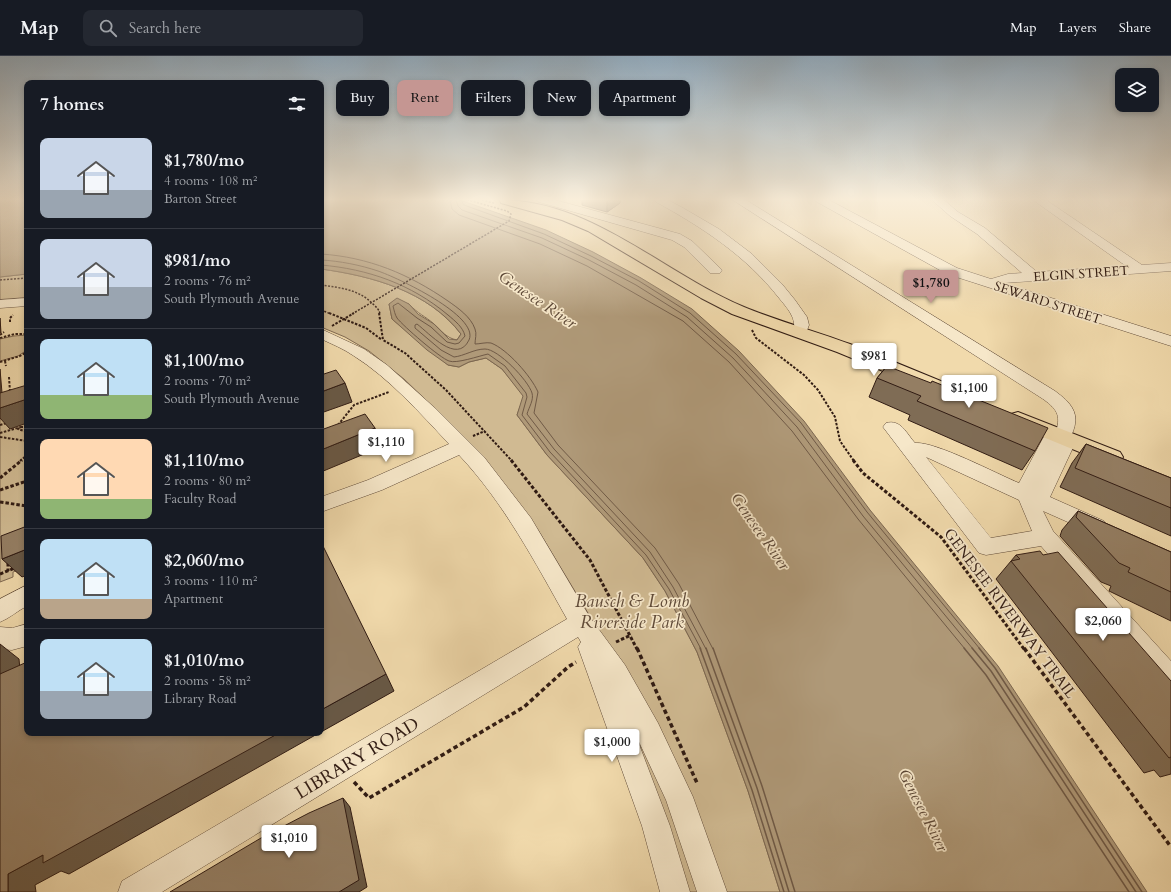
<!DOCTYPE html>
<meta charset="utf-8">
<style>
body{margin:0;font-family:Cardo,serif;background:#242831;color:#f1f3f6;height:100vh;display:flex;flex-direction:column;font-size:15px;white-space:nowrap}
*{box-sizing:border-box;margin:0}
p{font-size:13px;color:#9ea1a6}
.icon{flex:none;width:22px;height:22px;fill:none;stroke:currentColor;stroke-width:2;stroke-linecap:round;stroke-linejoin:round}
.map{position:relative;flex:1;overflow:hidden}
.side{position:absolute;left:24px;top:24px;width:300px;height:656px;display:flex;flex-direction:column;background:#171b24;border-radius:8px;box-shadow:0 2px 6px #0003}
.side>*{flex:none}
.banner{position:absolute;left:336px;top:24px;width:380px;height:36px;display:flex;gap:8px}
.buttons{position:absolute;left:1115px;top:12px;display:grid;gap:8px}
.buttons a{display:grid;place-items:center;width:44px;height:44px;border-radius:8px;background:#171b24;box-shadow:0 2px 6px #0003;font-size:20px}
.price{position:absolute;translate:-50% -34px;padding:0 9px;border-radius:4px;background:#fff;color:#222;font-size:13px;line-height:26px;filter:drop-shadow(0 1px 2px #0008)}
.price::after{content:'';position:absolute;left:50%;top:24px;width:12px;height:9px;margin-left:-6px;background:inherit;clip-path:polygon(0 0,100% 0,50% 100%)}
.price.current{background:#c59692;color:#111}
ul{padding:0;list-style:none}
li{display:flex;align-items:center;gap:12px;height:100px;padding:0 16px}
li+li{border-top:1px solid #363941}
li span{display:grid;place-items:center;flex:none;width:112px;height:80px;border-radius:8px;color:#555}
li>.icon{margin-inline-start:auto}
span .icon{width:48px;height:48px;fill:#fffc;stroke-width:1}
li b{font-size:17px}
h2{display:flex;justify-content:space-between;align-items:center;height:48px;padding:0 16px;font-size:17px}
.pill{padding:0 14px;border-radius:8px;background:#171b24;box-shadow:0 2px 6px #0003;font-size:14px;line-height:36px}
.pill.current{background:#c59692;color:#111}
header{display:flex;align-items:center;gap:24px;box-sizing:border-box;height:56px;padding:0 20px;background:#171b24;border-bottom:1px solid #363941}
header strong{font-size:19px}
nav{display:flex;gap:22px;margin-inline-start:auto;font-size:14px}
.search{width:280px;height:36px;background:#242831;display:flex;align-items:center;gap:10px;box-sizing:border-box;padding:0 14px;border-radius:8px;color:#9ea1a6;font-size:15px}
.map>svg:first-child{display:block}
</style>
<header>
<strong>Map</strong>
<div class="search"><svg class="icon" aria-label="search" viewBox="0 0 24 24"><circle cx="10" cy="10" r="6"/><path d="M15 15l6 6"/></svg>Search here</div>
<nav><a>Map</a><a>Layers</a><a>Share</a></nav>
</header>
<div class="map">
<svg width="1171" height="836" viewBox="0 0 1171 836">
<rect width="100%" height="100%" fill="#f1daac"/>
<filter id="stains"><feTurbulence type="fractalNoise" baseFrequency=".005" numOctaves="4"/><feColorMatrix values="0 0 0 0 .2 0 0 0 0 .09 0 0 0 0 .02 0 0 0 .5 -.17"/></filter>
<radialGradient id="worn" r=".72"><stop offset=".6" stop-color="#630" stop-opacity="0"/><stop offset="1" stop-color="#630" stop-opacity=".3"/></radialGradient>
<g fill="#d0ba92" stroke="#806a52">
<path d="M321,213C372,220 428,235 461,278L457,284C446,282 442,275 434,268C425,260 418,258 409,248H389L392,263L448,309L459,311L469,306L486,302L502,313L524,340L517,359L547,399L643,502L665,535L697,596L748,735L780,836H720L644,650L538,474L457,374L404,323L369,295L345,281L321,271Z"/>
<polygon points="27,218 27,243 0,245 0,221"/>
<polygon points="27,279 27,294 18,300 0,305 0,283 14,280"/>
<polygon points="9,360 27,367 27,496 21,513 13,516 13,521 0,526 0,363"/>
<polygon points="616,629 638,666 703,836 684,836"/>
</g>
<g fill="#af9978" stroke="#7c6750">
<polygon points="0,144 27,144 27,218 0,221"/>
<path d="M321,144H460L546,174L593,196L641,222L692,253L739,295L804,365L870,454L998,610L1147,836H780L748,735L697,596L665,535L643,502L547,399L517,359L523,340L502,313L486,302L469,306L459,311L448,309L427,294L392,263L389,248L397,242L409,248L418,258L434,268L449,283L457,284L461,278C428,235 372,220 321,213Z"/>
</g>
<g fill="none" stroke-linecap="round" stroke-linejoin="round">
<g stroke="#705a46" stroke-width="1">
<polyline points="450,144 452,153 459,159 540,188 587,210 683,265 729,306 792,375 858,463 965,593"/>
<polyline points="456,144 458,150 462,154 542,182 589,204 636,229 687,261 733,302 797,371 863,460 973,593"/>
<polyline points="461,144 464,149 544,178 591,200 639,225 690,257 736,298 801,367 867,456 980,593"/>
<path d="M321,198C368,201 409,218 448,245C458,252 471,261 475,273C477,278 475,283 475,288C480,288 486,286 491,287C507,293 531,320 538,336L534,357L558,389L655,492L679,528L713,593"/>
<path d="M321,204C340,205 360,209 378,215C396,221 480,260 469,284C457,309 429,277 417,268L415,269V272L441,294L454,301C464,300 474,293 485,293C498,293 528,324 532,337C534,344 529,351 527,358L554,393L650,496L673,531L706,593"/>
<path d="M321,209C368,213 411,228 448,259C455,265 463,271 465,280L459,287L455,288L447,286L431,271L417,262L398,247L393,250C394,254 395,259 397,262C403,270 440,302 449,305C456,308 479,300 488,298L505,310L526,337L527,341L522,359L550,396L646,499L669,533L701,593"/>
</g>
<g stroke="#705a46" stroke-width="1.5">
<polyline points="700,592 752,734 784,836"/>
<polyline points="706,592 757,732 789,836"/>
<polyline points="713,592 762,730 795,836"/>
<polyline points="964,592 986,619 1129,836"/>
<polyline points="972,592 991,615 1136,836"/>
<polyline points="979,592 995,612 1142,836"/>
</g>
<defs>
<g id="minor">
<polygon points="537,144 555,144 680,178 692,185 722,214 720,217 710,217 684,191 672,184 539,146"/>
<path d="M655,144H668L683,152L719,173L752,198L782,228L795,244L807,261L809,269L805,280L800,281L795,280L793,277C798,263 787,252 779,242C746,200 702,171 656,146Z"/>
<path d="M733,144H746L1055,335C1071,347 1081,357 1072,378L1074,379L1077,383L1050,441L1104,465L1107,471L1104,477L1097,479L1043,455L1053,475L1171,605V635L1162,631L1041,490L986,499L979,497L883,371L886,367C901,363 906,377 915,387C935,385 997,418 1019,427L1048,373L1057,372C1061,357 1054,351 1043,343ZM926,401L1019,444L1032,475L991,482Z"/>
<polygon points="815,144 829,144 957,212 991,223 1008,218 1022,217 977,178 950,160 932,144 944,144 958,156 985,172 1037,216 1126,210 1033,144 1046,144 1142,209 1171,207 1171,215 1004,227 1171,280 1171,290 947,218 817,146"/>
<polygon points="27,242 27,250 0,252 0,244"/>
<path d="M321,273L364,293L387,309L436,353L484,401L531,462L589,560L625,609L658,667L693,741L727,836H697L666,744L634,675L670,770L690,836H660L642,770L578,591L581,586L578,581L162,836H118L122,825L567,563C535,506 504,447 459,399L382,434L321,456V441L368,424L449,388C421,358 389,322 354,300C344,293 332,288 321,283Z"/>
<path d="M27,529V550C17,555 10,562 0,566V543Z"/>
<polygon points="27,568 27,590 12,594 0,593 0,571 12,572"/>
</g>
<g id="major">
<path d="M500,144C592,144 663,217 744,251C778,265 815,275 850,288C888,303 926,319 965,335L968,339L965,343L958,345L951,343L837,296L732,258L701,242L588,175L562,164L501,147Z"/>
<polygon points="1018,356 1120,396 1123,401 1120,406 1112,409 1104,406 1011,368 1008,363 1011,358"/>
</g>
</defs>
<use href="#minor" stroke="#604b39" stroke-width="1"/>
<use href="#major" stroke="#301b13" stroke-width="2"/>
<g stroke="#301b13" stroke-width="1.5" stroke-dasharray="2 1.5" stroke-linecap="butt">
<polyline points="482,144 494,147"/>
<polyline points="0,224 27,222"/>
<path d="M321,229C341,232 358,233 373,248C376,251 379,253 380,258"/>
<polyline points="321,254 331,258"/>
<polyline points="352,258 364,251"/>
</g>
<g stroke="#301b13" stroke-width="2" stroke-dasharray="2.5 1.5" stroke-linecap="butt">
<polyline points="329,257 366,272 382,284"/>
<polyline points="379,257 383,284 405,297 446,334 512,405"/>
<polyline points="10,266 10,262 13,259"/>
<polyline points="332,270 354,257"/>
<polyline points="752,274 756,282 804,319 818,334 835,361 840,385 854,405"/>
<polyline points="0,279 4,276"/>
<polyline points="0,282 15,278 27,278"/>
<polyline points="5,305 6,310"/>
<polyline points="0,306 20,300 27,296"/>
<polyline points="9,321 10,336"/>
<polyline points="0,369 7,367"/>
<polyline points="338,369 354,349 389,336"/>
<polyline points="27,371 21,371 18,373 27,376"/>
<polyline points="0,377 21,371"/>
<polyline points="473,380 485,375"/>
<polyline points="0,381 27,385"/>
<polyline points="20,405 27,399"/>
</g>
<g stroke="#301b13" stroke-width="3" stroke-dasharray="3.5 2" stroke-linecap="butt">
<polyline points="511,404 590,504 637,593"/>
<polyline points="853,404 863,417 941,481 1024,593"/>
<polyline points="0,422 22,404"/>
<polyline points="0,434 27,425"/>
<polyline points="0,446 27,450"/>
<polyline points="8,507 8,515"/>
<polyline points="0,518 15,512"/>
<polyline points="616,586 631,579"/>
</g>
<g stroke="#301b13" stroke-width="3.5" stroke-dasharray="4.5 3" stroke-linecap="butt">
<polyline points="637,592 697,727"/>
<polyline points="1024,592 1171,791"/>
<polyline points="354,726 369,742 524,651 568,611 576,606"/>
</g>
<use href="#minor" fill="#f6e7c9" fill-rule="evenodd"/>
<use href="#major" fill="#f1daac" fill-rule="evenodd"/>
<polyline stroke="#301b13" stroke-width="1.5" stroke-dasharray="2 1.5" stroke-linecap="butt" points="364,251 509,165 511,158 507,155 468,144"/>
</g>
<g fill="#7f6c55" stroke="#301b13">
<polygon points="582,144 620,144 620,147 607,156 582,149"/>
<polygon points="887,310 1035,395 1022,414 908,364 910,359 869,341 877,322"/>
<polygon points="1086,388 1171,422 1171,480 1060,431 1072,407"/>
<polygon points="1078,455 1171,496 1171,565 1109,535 1111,530 1101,526 1060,480 1062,474"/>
<polygon points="1016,499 1171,625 1171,718 1160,721 1154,714 1144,717 996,523"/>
</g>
<g fill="#685845" stroke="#301b13">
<polygon points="607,144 620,144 620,147 607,156"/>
<polygon points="0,262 1,277 0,277"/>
<polygon points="0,313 2,337 0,337"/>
<polygon points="345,327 352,346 321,357 321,336"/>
<polygon points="27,343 27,367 10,373 0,362 0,352"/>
<polygon points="375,372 381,391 321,416 321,394"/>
<polygon points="27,493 27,519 22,521 2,503"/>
<polygon points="0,588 19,603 22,635 0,620"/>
<polygon points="386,618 394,635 321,676 321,654"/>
<polygon points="279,677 319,677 69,818 61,815 35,829 36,836 8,836 8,818 43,799"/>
<polygon points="343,742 350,751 367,831 359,836 339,836"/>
</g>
<g fill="#947e63" stroke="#301b13">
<polygon points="887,310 931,327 932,325 1048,372 1035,395 917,345 921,340 877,322"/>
<polygon points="336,314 345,327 321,336 321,319"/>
<polygon points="27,329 27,343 0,352 0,337"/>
<polygon points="365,358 375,372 321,394 321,374"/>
<polygon points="1086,388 1171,422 1171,452 1075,412"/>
<polygon points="1078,455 1171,496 1171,536 1128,516 1130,512 1119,507 1076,461"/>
<polygon points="27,470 27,493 2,503 1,480"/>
<polygon points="321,486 386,618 321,654"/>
<polygon points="1040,495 1043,499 1058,496 1171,625 1171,701 1169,702 1011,505 1020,503 1016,499"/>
<polygon points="27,606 27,677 279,677 43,807 43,799 8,818 8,836 0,836 0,618"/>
<polygon points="343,742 359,824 339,836 170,836 261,782 309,757"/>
</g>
<linearGradient id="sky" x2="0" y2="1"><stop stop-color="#91a9bb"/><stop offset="0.55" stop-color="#f9eeda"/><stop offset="1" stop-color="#f9eeda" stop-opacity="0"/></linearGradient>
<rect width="1171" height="261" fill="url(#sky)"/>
<g text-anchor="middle" stroke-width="3.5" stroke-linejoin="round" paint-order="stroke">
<g font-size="13" fill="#301b13" stroke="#f6e7c9">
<text transform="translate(1081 217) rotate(-4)" y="5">ELGIN STREET</text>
<text transform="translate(1048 246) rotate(18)" y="5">SEWARD STREET</text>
</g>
<g font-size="15" fill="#301b13" stroke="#f6e7c9">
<text transform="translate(1010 557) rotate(53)" y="5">GENESEE RIVERWAY TRAIL</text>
</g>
<g font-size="16" font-style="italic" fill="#5c4736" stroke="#f6e7c9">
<text transform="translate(538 243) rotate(34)" y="6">Genesee River</text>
<text transform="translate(761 475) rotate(55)" y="6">Genesee River</text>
<text transform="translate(924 754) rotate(63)" y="6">Genesee River</text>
</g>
<g font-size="18" font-style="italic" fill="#604b39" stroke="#f6e7c9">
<text x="632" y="551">Bausch &amp; Lomb<tspan x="632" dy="21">Riverside Park</tspan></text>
</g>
<g font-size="18" fill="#301b13" stroke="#f6e7c9">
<text transform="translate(357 702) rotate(-31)" y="6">LIBRARY ROAD</text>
</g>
</g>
<rect width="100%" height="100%" filter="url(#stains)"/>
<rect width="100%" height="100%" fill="url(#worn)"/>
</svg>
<div class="buttons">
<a><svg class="icon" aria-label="layers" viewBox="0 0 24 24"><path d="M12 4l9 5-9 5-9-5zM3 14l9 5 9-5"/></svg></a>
</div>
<b class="price current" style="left:931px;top:248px">$1,780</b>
<b class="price" style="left:874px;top:321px">$981</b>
<b class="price" style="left:969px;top:353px">$1,100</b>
<b class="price" style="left:386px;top:407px">$1,110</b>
<b class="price" style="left:1103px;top:586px">$2,060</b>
<b class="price" style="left:612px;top:707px">$1,000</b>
<b class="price" style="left:289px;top:803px">$1,010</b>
<div class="banner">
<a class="pill">Buy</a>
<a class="pill current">Rent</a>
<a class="pill">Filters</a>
<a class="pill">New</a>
<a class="pill">Apartment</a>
</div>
<section class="side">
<h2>7 homes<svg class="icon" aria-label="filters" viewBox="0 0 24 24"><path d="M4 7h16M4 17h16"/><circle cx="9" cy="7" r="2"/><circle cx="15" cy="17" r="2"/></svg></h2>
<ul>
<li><span style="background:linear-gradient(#c9d6e8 65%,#9aa5b1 0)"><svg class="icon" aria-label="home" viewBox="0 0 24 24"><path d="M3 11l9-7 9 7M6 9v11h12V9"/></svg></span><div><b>$1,780/mo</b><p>4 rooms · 108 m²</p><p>Barton Street</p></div></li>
<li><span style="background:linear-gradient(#c9d6e8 60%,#9aa5b1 0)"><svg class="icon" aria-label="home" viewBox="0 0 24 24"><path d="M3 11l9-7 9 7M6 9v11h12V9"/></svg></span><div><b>$981/mo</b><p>2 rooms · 76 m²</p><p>South Plymouth Avenue</p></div></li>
<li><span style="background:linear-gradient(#bfe0f5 70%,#8fb573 0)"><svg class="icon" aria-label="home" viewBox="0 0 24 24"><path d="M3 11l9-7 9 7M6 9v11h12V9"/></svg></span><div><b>$1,100/mo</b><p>2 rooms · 70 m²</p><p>South Plymouth Avenue</p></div></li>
<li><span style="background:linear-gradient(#ffd9b3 75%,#8fb573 0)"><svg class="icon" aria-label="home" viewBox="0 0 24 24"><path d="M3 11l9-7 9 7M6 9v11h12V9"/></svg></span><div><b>$1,110/mo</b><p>2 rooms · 80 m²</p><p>Faculty Road</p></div></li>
<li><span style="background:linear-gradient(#bfe0f5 75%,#b9a48a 0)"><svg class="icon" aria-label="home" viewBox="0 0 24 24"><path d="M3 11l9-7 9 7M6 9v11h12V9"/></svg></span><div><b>$2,060/mo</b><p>3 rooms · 110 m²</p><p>Apartment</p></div></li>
<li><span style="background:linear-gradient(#bfe0f5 65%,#9aa5b1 0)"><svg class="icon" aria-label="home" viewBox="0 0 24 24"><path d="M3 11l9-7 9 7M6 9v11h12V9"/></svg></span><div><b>$1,010/mo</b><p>2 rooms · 58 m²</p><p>Library Road</p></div></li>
</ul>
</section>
</div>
